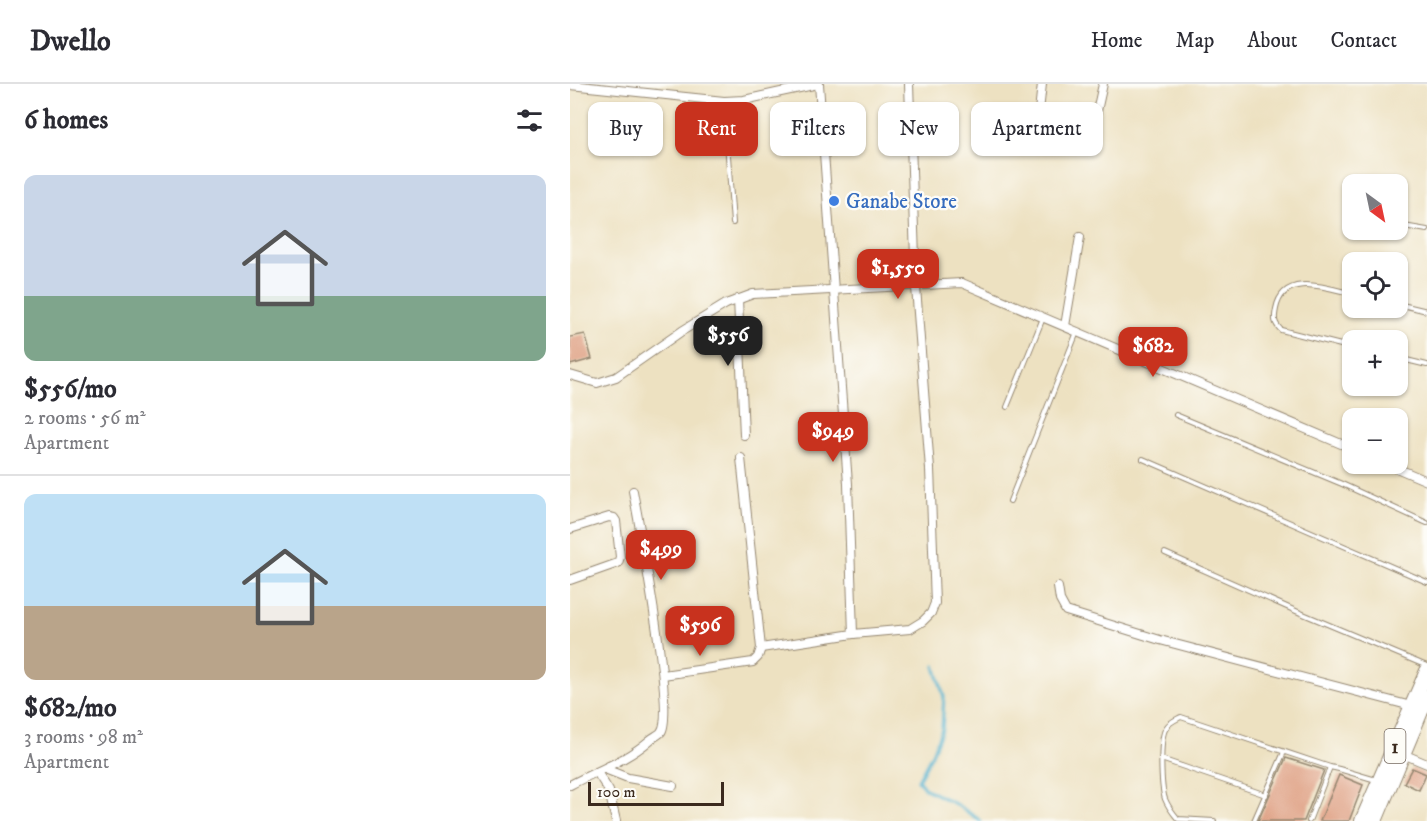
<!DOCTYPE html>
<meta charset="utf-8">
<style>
body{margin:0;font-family:"IM FELL DW Pica",serif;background:#f2f2f3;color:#2b2b33;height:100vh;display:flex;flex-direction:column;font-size:22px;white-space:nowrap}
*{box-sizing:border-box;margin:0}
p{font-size:20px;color:#7c7c81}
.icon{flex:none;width:33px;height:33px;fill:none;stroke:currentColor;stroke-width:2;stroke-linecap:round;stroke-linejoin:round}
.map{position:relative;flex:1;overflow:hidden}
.panel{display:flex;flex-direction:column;background:#fff;width:570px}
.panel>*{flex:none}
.guide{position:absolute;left:18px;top:18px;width:570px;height:54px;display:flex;gap:12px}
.needle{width:39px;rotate:147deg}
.controls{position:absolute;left:772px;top:90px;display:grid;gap:12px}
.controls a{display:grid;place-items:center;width:66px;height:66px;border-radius:12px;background:#fff;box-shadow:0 2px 4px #0004;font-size:30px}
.scale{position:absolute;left:18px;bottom:15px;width:136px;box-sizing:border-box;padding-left:6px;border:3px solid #3b2a1e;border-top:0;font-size:16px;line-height:21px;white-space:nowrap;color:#3b2a1e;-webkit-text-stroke:4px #fdfcf7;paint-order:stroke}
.price{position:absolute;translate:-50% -51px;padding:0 14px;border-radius:12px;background:#c8321e;color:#fff;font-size:20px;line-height:39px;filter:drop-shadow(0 2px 3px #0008)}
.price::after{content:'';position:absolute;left:50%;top:36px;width:18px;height:14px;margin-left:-9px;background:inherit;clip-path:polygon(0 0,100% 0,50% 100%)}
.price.current{background:#222;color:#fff}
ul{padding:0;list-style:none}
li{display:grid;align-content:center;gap:12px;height:318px;padding:0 24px}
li+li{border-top:2px solid #e1e1e2}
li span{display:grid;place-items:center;height:186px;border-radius:12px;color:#555}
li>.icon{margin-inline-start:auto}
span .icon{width:108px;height:108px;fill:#fffc;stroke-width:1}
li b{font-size:26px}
h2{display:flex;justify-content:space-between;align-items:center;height:72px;padding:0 24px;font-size:26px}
.chip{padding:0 21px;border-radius:12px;background:#fff;box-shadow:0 2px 4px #0004;font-size:21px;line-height:54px}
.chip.current{background:#c8321e;color:#fff}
header{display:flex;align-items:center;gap:36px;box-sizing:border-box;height:84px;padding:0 30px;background:#fff;border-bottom:2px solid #e1e1e2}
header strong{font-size:28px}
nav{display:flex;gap:33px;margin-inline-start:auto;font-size:21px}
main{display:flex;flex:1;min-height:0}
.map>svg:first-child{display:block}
</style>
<header>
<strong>Dwello</strong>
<nav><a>Home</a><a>Map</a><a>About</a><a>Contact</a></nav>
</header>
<main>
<section class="panel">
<h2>6 homes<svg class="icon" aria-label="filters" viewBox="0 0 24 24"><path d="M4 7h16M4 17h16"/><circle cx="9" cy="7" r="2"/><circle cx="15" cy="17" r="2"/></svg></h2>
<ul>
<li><span style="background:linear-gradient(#c9d6e8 65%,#7fa58c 0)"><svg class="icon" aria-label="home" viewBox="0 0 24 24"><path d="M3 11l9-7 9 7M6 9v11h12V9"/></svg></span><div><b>$556/mo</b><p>2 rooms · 56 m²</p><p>Apartment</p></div></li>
<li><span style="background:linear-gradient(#bfe0f5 60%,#b9a48a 0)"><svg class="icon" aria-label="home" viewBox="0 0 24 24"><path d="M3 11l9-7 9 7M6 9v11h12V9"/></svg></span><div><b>$682/mo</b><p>3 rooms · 98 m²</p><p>Apartment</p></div></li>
</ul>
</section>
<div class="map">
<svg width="857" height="737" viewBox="0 0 857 737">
<rect width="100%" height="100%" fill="#fdfcf7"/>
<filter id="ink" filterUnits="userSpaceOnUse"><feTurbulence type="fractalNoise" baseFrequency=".0167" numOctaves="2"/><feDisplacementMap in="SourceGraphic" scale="12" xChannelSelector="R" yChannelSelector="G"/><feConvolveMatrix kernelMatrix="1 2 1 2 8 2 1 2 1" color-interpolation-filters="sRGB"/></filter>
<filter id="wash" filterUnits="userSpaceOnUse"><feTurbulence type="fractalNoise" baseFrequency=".008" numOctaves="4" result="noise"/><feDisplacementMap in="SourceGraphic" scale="24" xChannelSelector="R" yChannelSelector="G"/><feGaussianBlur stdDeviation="1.35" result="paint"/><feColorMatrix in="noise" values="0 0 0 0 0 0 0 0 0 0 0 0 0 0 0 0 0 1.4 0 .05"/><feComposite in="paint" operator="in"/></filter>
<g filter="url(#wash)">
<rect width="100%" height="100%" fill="#ede1c1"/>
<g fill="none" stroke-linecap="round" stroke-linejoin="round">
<polyline stroke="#50b2cf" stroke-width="3" points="365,582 374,613 372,645 362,670 348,696 354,704 387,721 411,737"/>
</g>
<g id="blocks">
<g fill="#dd9a7b">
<polygon points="15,250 22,275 0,281 0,253"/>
<polygon points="716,674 754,686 734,737 688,737"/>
<polygon points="842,684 856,690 849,706 834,699"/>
<polygon points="769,691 793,701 779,737 750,737"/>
</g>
</g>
</g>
<g filter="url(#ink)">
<use href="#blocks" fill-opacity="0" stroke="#948670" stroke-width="1.5"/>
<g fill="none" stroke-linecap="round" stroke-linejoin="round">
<defs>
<g id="lane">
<polyline points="154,18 163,139"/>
<polyline points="778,132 783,133"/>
<polyline points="828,141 857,146"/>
<path d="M783,210C757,204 713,187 706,225C704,235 704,239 711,246L783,264"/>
<polyline points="828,220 857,227"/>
<polyline points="828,274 857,281"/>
<polyline points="437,323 473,234"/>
<polyline points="606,331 772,400 857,439"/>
<polyline points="573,375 857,498"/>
<polyline points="440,417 507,248"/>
<polyline points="595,469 726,527 857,582"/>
<polyline points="591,675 696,711"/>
<path d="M644,737L608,735C603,729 598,723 595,715C591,703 589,654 596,644C599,638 605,636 611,633L760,683L769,685L806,696"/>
<polyline points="684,737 714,668"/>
<polyline points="739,737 760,683"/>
</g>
<g id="street">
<polyline points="249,0 278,400 283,550"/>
<polyline points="0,1 154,17 174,16 248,0"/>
<polyline points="469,27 472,0"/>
<polyline points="521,54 533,0"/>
<polyline points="168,215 174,351"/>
<polyline points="495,242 510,153"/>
<polyline points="0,291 27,299 46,293 112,247 156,220 183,210 392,199 783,365"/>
<polyline points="817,380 857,397"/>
<polyline points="0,445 39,433 44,434 46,437 50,473 48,479 0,496"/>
<polyline points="488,503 490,516 496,527 590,556 845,623"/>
<polyline points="191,564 283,550 340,545 353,537 361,529 365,519 360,385 346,203 339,0"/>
<polyline points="93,591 183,578 188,573 191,564 171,374"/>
<polyline points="833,670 857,680"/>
<polyline points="35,685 58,694 103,702"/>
<polyline points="27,688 39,707 46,737"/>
<path d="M0,701C28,686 56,677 80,656C83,653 89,651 91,648C106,630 69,441 63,407"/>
</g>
<g id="highway">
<polyline points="792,737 857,587"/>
<polyline points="805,737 857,613"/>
</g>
</defs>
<use href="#lane" stroke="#948670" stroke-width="6"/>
<use href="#street" stroke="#948670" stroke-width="10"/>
<use href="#highway" stroke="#948670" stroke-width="16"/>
<use href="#lane" stroke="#fff" stroke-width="4"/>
<use href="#street" stroke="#fff" stroke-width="8"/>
<use href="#highway" stroke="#fff" stroke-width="14"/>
</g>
</g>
<circle fill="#3f7fe0" stroke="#fdfcf7" stroke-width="2" cx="264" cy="117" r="6"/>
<g text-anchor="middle" stroke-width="4.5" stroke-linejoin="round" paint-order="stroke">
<rect fill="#fdfcf7" stroke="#75695f" stroke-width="1.5" x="814.5" y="645" width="21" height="34" rx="4.5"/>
<g font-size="20" font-weight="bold" fill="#3b2a1e">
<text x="825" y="669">1</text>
</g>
<g font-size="21" fill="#366cbe" stroke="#fdfcf7" text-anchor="start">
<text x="276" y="124">Ganabe Store</text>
</g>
</g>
</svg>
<div class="controls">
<a><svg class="needle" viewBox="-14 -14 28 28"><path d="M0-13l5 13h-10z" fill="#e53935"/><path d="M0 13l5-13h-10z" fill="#7c7c81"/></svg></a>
<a><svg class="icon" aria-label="locate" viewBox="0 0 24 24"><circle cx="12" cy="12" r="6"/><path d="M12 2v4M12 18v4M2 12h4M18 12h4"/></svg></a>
<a>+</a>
<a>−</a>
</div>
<div class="scale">100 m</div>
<b class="price" style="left:328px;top:216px">$1,550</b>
<b class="price current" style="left:158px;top:283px">$556</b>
<b class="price" style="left:583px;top:294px">$682</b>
<b class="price" style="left:263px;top:379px">$949</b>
<b class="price" style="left:91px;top:497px">$499</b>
<b class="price" style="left:130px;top:573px">$596</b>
<div class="guide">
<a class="chip">Buy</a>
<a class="chip current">Rent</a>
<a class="chip">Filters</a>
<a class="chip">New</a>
<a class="chip">Apartment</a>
</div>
</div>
</main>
